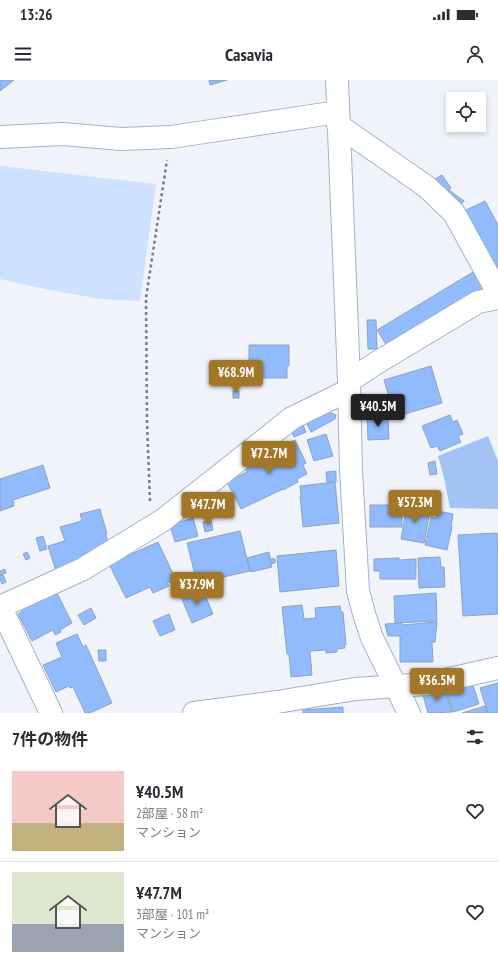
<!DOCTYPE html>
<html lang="ja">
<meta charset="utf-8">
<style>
body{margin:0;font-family:"PT Sans Narrow","Noto Sans JP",sans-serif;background:#f2f2f3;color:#2b2b33;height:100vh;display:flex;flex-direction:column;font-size:15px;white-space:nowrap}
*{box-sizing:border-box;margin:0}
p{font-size:13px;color:#7c7c81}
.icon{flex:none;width:22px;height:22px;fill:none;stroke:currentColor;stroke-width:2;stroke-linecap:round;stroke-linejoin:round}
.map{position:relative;height:633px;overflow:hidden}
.details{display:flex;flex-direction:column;background:#fff;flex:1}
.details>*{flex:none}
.controls{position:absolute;left:446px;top:12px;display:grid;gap:8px}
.controls a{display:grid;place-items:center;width:40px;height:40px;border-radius:0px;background:#fff;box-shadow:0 2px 6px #0003;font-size:20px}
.price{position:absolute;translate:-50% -34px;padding:0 9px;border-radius:4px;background:#a37728;color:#fff;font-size:13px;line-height:26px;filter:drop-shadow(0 1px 2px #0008)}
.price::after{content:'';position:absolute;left:50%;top:24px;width:12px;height:9px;margin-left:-6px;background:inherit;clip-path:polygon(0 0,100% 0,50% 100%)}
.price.current{background:#222;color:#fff}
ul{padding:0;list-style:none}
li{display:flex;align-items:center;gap:12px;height:100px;padding:0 12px}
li+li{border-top:1px solid #e1e1e2}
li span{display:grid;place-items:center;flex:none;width:112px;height:80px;border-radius:0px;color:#555}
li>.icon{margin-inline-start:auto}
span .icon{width:48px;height:48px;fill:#fffc;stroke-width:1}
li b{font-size:17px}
h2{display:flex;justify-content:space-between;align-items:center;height:48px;padding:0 12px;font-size:17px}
.status{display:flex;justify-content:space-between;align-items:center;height:28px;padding:0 20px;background:#fff;direction:ltr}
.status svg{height:11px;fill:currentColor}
header{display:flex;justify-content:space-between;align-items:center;height:52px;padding:0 12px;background:#fff;font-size:18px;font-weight:700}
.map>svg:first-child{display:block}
</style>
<div class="status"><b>13:26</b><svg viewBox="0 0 49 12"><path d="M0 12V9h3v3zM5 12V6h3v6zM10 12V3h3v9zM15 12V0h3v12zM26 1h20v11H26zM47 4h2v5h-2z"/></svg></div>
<header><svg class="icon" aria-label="menu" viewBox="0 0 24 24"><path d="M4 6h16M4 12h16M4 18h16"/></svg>Casavia<svg class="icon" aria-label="person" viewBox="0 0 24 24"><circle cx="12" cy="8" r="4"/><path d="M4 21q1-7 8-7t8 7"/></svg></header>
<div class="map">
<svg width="498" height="633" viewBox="0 0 498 633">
<rect width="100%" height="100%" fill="#f0f4fa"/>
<polygon fill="#cee1fe" points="0,86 156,104 140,221 100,219 45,209 0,199"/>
<polygon fill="#a3c3f4" points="488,356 498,381 498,429 450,428 444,398 438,376"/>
<g fill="#91bbfc" stroke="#8fa2bd">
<polygon points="0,0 14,0 0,11"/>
<polygon points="209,0 227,0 210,5"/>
<polygon points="442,95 451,108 444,113 435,99"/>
<polygon points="449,110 464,121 460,126 444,113"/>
<polygon points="485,121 498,145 498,191 464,131"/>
<polygon points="473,192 483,209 387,266 377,250"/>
<polygon points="367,240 376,240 377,269 368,269"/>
<polygon points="249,265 289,265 289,286 287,286 287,298 261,298 261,294 250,294 250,285 249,285"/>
<polygon points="431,286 442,323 395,337 384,300"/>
<rect x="233" y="311" width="6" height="7"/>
<polygon points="323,330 336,335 335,339 311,352 305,340"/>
<polygon points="450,335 453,342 457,340 463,354 458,356 461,362 440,371 437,366 431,368 422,346"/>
<polygon points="388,337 389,359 368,360 367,338"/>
<polygon points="303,345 306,352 294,357 291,350"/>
<polygon points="326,354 333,376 314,381 307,360"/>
<polygon points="295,360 306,383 303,385 307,394 297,399 298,402 283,410 283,409 241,429 227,402 247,392 244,386 276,370 276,369"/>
<polygon points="435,381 437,394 430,395 428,383"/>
<polygon points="43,385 50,408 13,420 14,426 0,431 0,399"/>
<polygon points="336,391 336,402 327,402 326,392"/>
<polygon points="335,402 339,443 303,447 300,416 301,416 300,406"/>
<polygon points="370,425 396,425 396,428 402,428 402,447 370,447"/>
<polygon points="407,425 430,430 424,463 401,459"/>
<polygon points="100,429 107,454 106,455 108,463 56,491 48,466 65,461 60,447 82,441 80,434"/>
<polygon points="438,431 453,434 451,447 452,447 447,470 425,465 431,437 436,438"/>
<polygon points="193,438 198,456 175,462 170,445"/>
<polygon points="211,440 213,450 205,452 203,442"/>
<polygon points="240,451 250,491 197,503 187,463"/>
<polygon points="497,453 498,478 498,534 463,536 458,455"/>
<polygon points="43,456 47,469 40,471 36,458"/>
<polygon points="158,462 176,500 167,503 169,506 153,513 150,507 126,518 109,484"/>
<polygon points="336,470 339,506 280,512 277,476"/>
<polygon points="27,472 30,478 26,480 23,474"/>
<polygon points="269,472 272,487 251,492 247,478"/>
<polygon points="440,477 441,487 444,487 445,507 419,508 418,478"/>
<polygon points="399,478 399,480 416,479 416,499 380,499 380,491 374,491 374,479"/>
<circle cx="273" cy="481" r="2.5"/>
<polygon points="5,489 6,493 0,495 0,491"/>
<polygon points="3,495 6,502 2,504 0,499 0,496"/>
<polygon points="202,508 213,534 192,543 181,517"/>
<polygon points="57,513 72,543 60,550 61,552 55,555 53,550 32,561 18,534 22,532 20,528 29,524 30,526"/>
<polygon points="436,513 437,541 395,543 394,516"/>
<polygon points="302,525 304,539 316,538 315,528 340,526 341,532 343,532 346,565 344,565 345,568 337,569 337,572 326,573 326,570 310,571 312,595 291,597 289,574 287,574 282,527"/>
<polygon points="91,528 96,538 84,545 78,535"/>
<polygon points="169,534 175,550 160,556 153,541"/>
<polygon points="437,542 435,562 432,562 433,582 400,582 400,556 388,556 385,544 402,543 402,545"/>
<polygon points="77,554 83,567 86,565 112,623 90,633 85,633 73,607 70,608 69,606 56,612 43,585 62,577 56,563"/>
<polygon points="98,570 106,570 106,581 99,581"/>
<polygon points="472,602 479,624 453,632 446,609"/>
<polygon points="498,603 498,633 488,633 480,608"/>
<polygon points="445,609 452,632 428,633 423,615"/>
<polygon points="485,626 487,633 462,633"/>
<polygon points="343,627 343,633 303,633 303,630"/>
</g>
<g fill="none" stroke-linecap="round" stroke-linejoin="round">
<defs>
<g id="street">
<polyline points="338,45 427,107 454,133 498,213"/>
<polyline points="0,57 63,54 121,59 171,57 338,32"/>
<polyline points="349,301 378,282 478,222 498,218"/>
<polyline points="0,526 51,633"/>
<polyline points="0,527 83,489 163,440 292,338 349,310"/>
<polyline points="194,633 277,622 355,609 427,604 498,588"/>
</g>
<polyline id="secondary" points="337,0 349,301 351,391 358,511 365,537 372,558 409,633"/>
</defs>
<use href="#street" stroke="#a0b2cf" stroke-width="24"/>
<use href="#secondary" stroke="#a0b2cf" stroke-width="24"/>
<polyline stroke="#797e86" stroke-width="2.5" stroke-dasharray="3 3" stroke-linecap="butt" points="150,421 147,343 146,218 167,80"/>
<use href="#street" stroke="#fff" stroke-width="22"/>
<use href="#secondary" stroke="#fff" stroke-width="22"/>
</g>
</svg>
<div class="controls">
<a><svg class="icon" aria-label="locate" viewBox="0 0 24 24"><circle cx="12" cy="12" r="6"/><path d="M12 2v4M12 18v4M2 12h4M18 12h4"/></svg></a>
</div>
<b class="price" style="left:236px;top:314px">¥68.9M</b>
<b class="price current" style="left:378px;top:348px">¥40.5M</b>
<b class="price" style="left:269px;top:395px">¥72.7M</b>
<b class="price" style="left:415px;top:444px">¥57.3M</b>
<b class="price" style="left:208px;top:446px">¥47.7M</b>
<b class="price" style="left:197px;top:526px">¥37.9M</b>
<b class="price" style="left:437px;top:622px">¥36.5M</b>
</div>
<section class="details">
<h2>7件の物件<svg class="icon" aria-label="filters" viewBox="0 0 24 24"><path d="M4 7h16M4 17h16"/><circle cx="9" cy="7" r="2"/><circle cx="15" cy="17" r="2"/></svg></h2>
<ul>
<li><span style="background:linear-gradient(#f6c9c9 65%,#c2b280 0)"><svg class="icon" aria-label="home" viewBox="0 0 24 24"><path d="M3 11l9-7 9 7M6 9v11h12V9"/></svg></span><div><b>¥40.5M</b><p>2部屋 · 58 m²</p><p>マンション</p></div><svg class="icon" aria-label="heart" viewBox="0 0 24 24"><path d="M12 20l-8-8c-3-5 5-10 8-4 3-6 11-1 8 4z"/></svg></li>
<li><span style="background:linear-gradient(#dfe7d0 65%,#9aa5b1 0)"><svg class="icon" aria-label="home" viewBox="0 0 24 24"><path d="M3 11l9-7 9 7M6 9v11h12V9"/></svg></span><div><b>¥47.7M</b><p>3部屋 · 101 m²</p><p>マンション</p></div><svg class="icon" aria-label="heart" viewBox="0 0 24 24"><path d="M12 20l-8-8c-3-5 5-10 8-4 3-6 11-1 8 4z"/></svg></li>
</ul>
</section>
